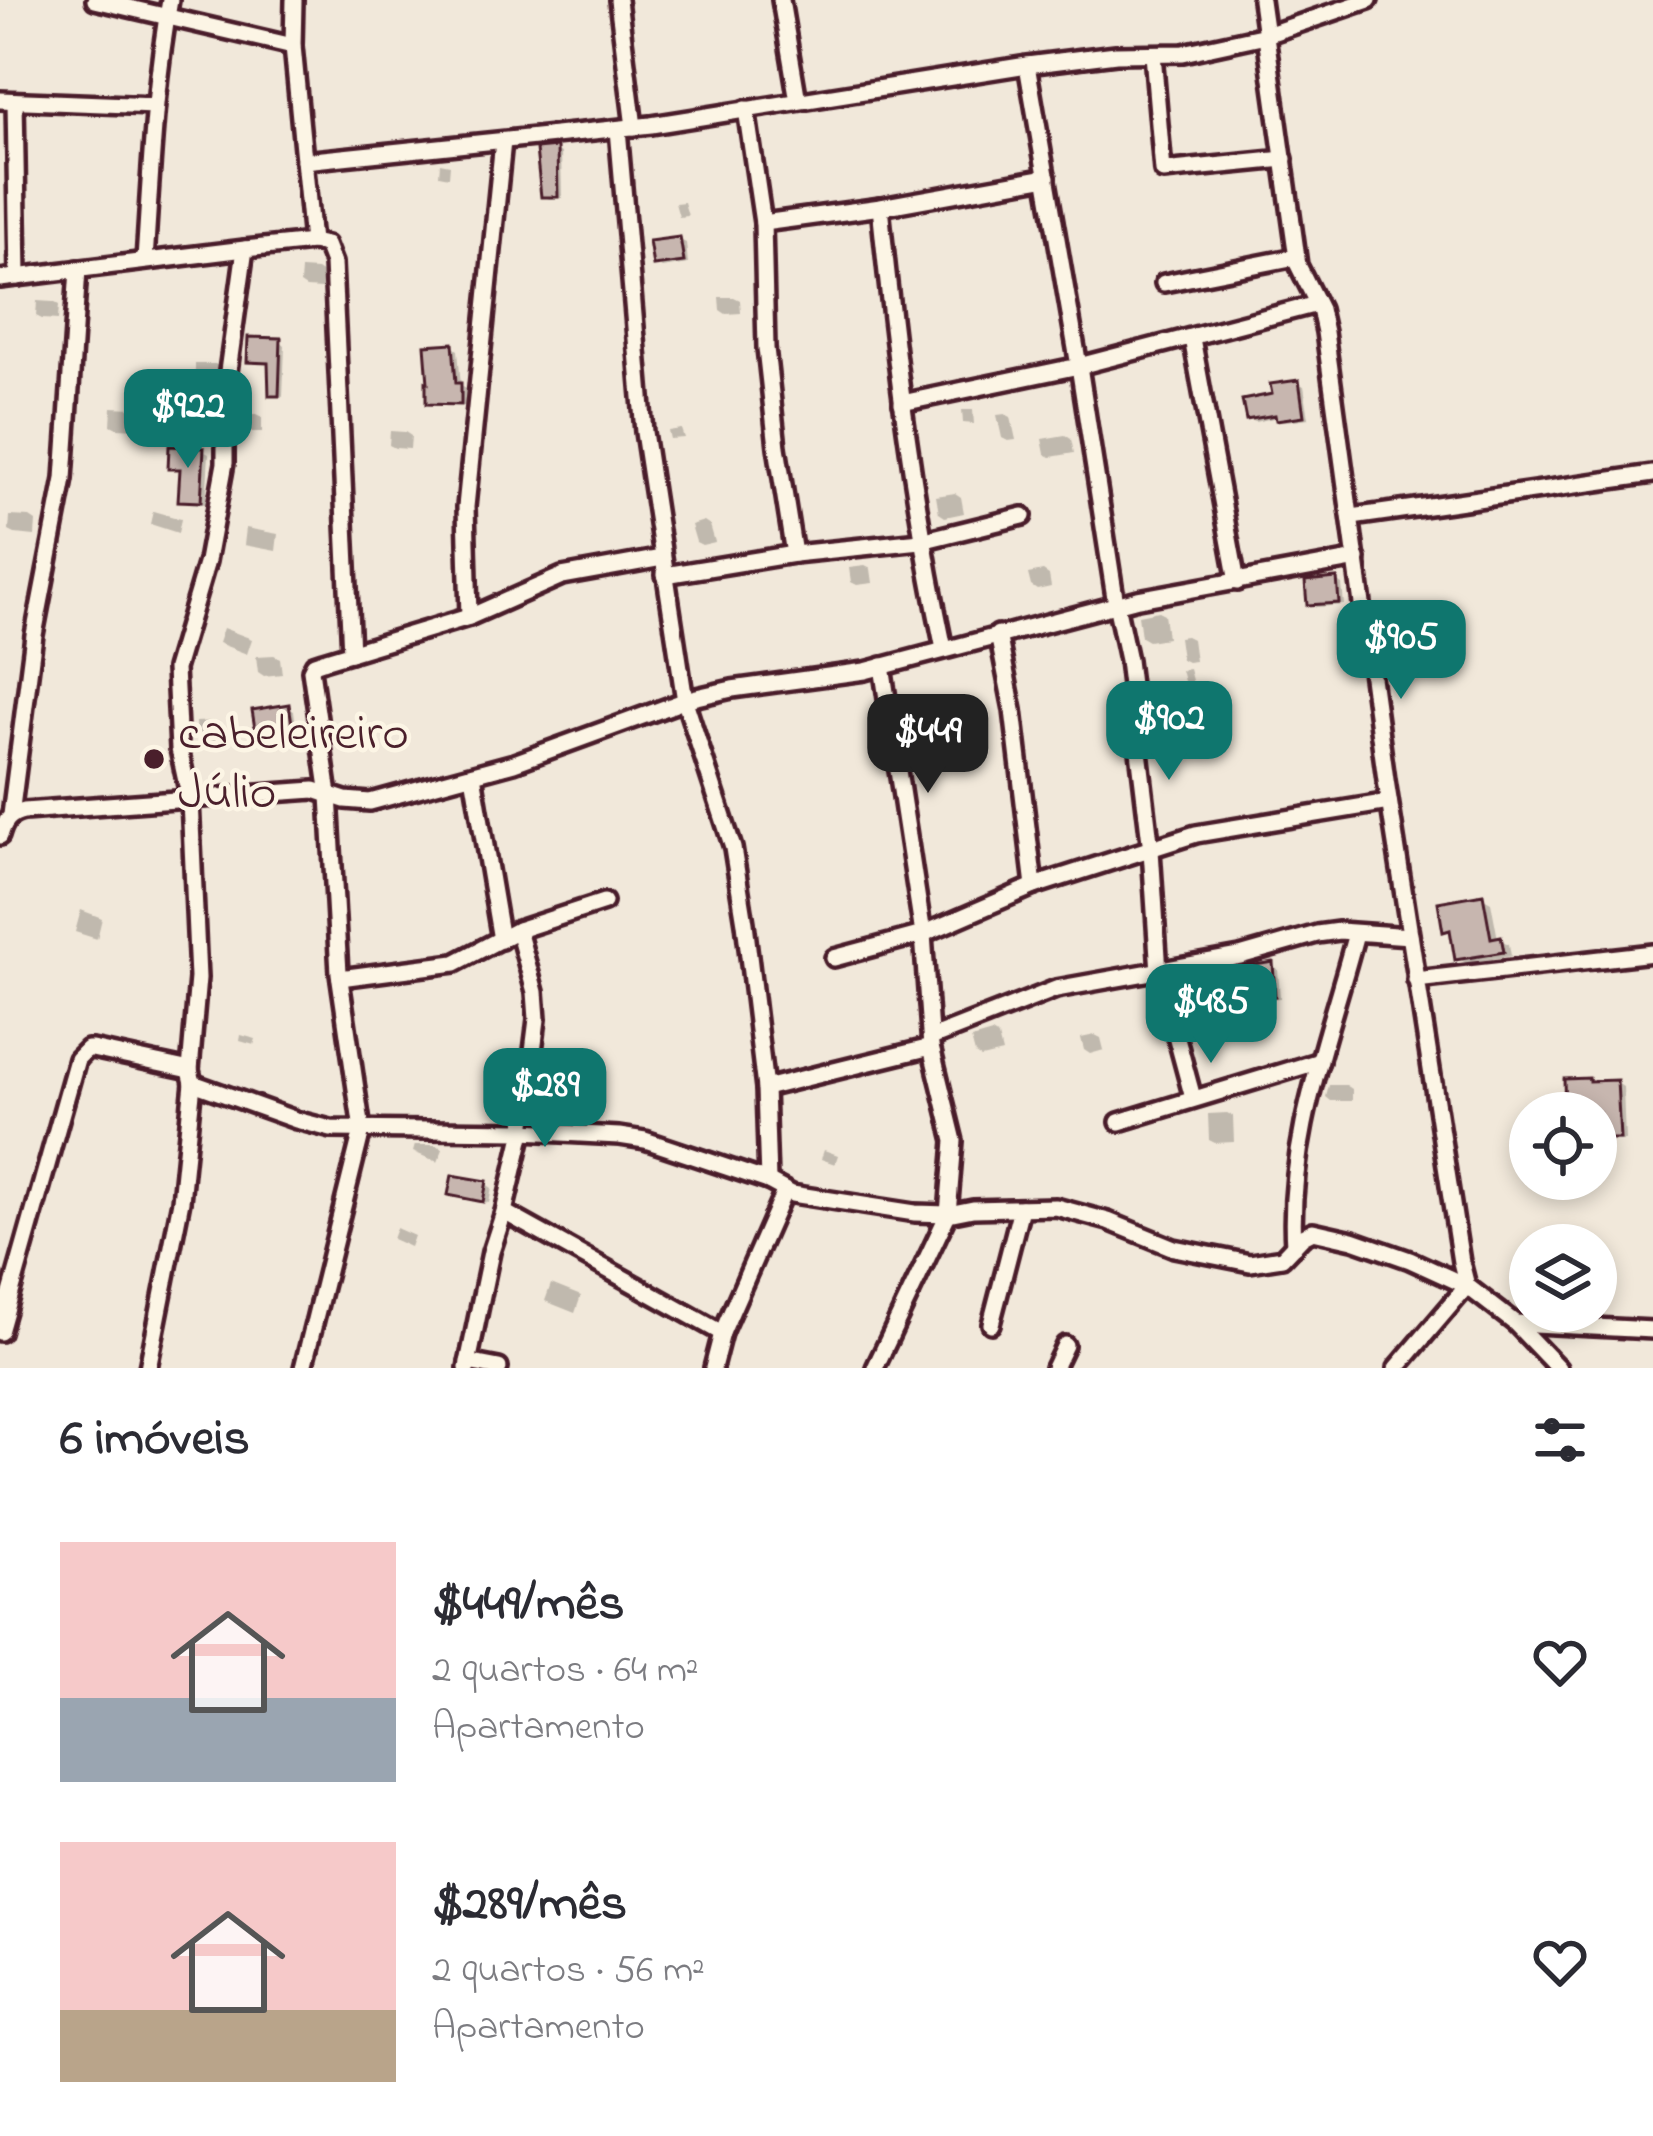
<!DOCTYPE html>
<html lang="pt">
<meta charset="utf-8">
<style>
body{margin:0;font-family:"Indie Flower",sans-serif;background:#f7f7f7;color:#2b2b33;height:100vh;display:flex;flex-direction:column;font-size:45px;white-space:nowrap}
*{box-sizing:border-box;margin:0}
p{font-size:39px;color:#7c7c81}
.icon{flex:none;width:66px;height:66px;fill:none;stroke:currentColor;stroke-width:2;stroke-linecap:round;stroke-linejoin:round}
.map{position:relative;height:1368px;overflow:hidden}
.details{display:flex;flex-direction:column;background:#fff;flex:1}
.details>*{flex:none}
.tools{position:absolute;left:1509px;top:1092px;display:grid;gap:24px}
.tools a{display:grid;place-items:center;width:108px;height:108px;border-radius:50%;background:#fff;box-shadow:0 6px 18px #0003;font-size:60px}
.price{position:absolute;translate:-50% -102px;padding:0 27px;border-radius:24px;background:#0f766e;color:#fff;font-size:39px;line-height:78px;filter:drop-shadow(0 3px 6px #0008)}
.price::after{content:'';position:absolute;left:50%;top:72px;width:36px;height:27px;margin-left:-18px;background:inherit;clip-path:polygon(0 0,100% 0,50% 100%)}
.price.selected{background:#222;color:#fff}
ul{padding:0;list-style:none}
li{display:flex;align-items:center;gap:36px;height:300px;padding:0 60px}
li span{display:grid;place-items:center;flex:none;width:336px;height:240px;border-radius:0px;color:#555}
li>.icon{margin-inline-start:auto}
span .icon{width:144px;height:144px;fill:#fffc;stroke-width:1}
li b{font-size:51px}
h2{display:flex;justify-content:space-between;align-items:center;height:144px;padding:0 60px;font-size:51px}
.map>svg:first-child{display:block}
</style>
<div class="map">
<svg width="1653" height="1368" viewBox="0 0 1653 1368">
<rect width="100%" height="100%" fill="#f1e8da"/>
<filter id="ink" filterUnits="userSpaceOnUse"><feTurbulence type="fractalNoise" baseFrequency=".00833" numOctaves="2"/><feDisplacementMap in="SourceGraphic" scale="24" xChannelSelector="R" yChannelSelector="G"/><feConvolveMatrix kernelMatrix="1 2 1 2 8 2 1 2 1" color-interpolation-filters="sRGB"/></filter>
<g filter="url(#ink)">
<g fill="#0003">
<polygon points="556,150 561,153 562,198 549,199 544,196"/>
<polygon points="440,163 450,165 449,177 439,175"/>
<polygon points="684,202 688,216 679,217 675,203"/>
<polygon points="680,240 686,243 688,264 662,268 656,264"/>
<polygon points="301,269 317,270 323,274 322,289 306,288 300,284"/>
<polygon points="719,297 734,297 740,300 741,313 726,314 720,310"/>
<polygon points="37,301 53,302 59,305 58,320 42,319 36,316"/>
<polygon points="280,341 285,345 283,397 272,394 271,364 256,364 250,361"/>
<polygon points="452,346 458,350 461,386 466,389 466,406 435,406 429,403"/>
<polygon points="195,364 215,364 221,368 220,384 201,384 195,381"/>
<polygon points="1298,383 1304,386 1309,418 1285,421 1278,417 1255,422 1248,418 1275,396"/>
<polygon points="112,407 132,408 138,412 137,429 117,428 111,425"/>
<polygon points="962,410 973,410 974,424 963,423"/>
<polygon points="246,414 256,414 262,417 262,432 252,432 246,429"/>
<polygon points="1005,414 1011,417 1016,440 1008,441 1002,438 997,415"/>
<polygon points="681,429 684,438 670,439 668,431"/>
<polygon points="390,431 405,432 411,436 410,449 395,448 389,445"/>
<polygon points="1065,435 1071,439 1074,453 1051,457 1045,454 1042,439"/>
<polygon points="203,451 209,454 206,504 187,503 181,499 183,471 171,467"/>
<polygon points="955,493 961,497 964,513 945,517 939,513 936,496"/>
<polygon points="153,511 181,519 178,533 150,524"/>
<polygon points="10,516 30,517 36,521 35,536 15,534 9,531"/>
<polygon points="704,521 710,525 715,542 702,545 696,542 691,525"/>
<polygon points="246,528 278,534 276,551 244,545"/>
<polygon points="865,566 871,569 873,583 857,585 851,582 849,568"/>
<polygon points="1043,571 1049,575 1051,587 1037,590 1031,586 1028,574"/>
<polygon points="1336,581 1342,585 1344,605 1316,607 1310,603"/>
<polygon points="1158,611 1164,614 1167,638 1148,641 1141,637 1138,615"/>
<polygon points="223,628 252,639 247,654 218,643"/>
<polygon points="1186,636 1192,639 1195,661 1187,662 1181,659 1178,637"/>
<polygon points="274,655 280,658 282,674 264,676 258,672 256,656"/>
<polygon points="1189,669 1193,684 1185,685 1181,670"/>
<polygon points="288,708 294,711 297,732 265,737 258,734"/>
<polygon points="217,721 223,725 224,741 203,742 197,738 196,722"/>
<polygon points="1482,897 1491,902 1498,939 1509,944 1511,956 1466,963 1458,958 1454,934 1446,930"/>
<polygon points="81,910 102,918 97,939 75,932"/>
<polygon points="1272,965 1278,969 1280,998 1259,999 1253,996"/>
<polygon points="1201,978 1207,982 1209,997 1191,999 1185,996 1183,982"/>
<polygon points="992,1033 998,1037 1002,1053 981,1058 975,1054 971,1039"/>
<polygon points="241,1035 256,1039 254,1045 240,1041"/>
<polygon points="1095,1035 1101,1038 1104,1050 1090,1054 1084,1050 1081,1038"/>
<polygon points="1617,1083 1623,1087 1625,1141 1615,1141 1609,1137 1609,1132 1603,1128 1602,1117 1596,1117 1596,1113 1568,1113"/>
<polygon points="1329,1085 1346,1085 1352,1089 1352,1101 1331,1101 1326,1097"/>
<polygon points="1227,1113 1233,1116 1234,1142 1215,1143 1209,1140 1208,1114"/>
<polygon points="415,1145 437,1145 443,1149 438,1162 413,1152"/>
<polygon points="824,1150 838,1155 835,1164 821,1159"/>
<polygon points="486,1184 492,1188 489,1203 452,1194"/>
<polygon points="396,1228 414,1236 410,1247 392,1239"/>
<polygon points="551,1284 581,1296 575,1313 545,1301"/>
</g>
<g fill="#c7b6af" stroke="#4a1f2b" stroke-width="3">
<polygon points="557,147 558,197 541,197 536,149"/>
<polygon points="680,237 684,262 653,266 649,241"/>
<polygon points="248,337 281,338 279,396 269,396 268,363 247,362"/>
<polygon points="453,343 456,383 461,383 461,405 426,404 426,382 428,383 425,345"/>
<polygon points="1299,380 1304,416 1276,420 1275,415 1246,420 1242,400 1272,394 1270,384"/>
<polygon points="169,446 204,448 201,502 178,501 180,469 168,469"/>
<polygon points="1337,578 1339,603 1307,605 1305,581"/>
<polygon points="289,704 293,730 256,735 252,710"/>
<polygon points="1483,894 1491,938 1501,936 1504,952 1455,960 1450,930 1443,932 1438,902"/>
<polygon points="1273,962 1275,996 1250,998 1249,966"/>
<polygon points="1589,1078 1589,1081 1617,1080 1620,1139 1606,1139 1606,1130 1600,1130 1599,1113 1565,1113 1564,1079"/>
<polygon points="452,1175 487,1181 483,1202 448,1195"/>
</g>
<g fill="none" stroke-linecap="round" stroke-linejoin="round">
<defs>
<g id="street">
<polyline points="95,0 293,46"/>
<polyline points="294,0 293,46 312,242"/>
<polyline points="618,0 634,127"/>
<polyline points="781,0 798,101"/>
<polyline points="1261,0 1298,265 1320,309 1325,332 1386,780 1461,1262 1467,1286 1397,1368"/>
<polyline points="1153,54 1163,171 1284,159"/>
<polyline points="1027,65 1079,366 1116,604 1128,660 1151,850 1159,972 1193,1098"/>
<polyline points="0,100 155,106"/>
<polyline points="15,101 18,277"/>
<polyline points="746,109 763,223 766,348 777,447 794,554"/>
<polyline points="618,129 644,432 685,701 733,848 745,923 765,1088 768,1181"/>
<polyline points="304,161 651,125 1027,65 1116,54 1183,53 1266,35 1369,0"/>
<path d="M880,207C895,355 913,502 944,649"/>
<polyline points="763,223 881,207 1047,177"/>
<polyline points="245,249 225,393 225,463 207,561 175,669 179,749 190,800 198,978 190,1070 193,1083 296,1120 331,1129 523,1131 619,1136 645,1140 768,1181 792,1194 915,1213 948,1214 973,1209 1056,1207 1108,1221 1174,1248 1250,1263 1282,1258 1303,1236 1313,1231 1353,1240 1410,1260 1467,1286 1515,1323 1558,1368"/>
<path d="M145,260C151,173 154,86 170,0"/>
<polyline points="0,279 245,249 312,242 326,245 333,263 351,653"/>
<polyline points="1164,283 1296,257"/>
<polyline points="1192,338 1237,582"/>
<polyline points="902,403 1079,366 1317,304"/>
<polyline points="1352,517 1653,474"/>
<polyline points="665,575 794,554 921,541 1023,516"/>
<polyline points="469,617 466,507 503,141"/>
<polyline points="998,634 1013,710 1034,886"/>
<polyline points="473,775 501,940"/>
<polyline points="11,815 34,635 64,479 78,269"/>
<path d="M0,836C4,822 9,814 24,811L314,790L345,800L370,802L514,763L692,698L732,689L865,671L1138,599L1357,559"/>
<polyline points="834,958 923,934 1034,886 1196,834 1389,802"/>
<polyline points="340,978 455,963 518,930 604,902"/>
<polyline points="1416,980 1653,953"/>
<polyline points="931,1038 1056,989 1240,956 1317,934 1339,931 1410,936"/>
<polyline points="765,1088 931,1047"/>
<polyline points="1119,1122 1320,1061"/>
<polyline points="504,1212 722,1333"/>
<path d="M1294,1246C1287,1139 1329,1036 1356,933"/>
<polyline points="1515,1323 1653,1330"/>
<polyline points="991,1324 1021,1208"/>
<polyline points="0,1332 77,1059 87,1049 92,1049 190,1070"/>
<polyline points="468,1362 499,1368"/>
<polyline points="148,1368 181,1201 193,1083"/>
<polyline points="303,1368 362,1130 339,973 329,795 311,670 314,664 323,661 469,617 562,576 662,558"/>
<polyline points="467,1368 491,1252 504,1212 523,1131 537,1019 535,992 518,930"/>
<polyline points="713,1368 722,1333 784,1192"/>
<polyline points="875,1368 948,1214 954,1141 931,1047 923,934 882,666"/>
<polyline points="1054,1368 1065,1345"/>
</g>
</defs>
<use href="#street" stroke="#4a1f2b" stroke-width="24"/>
<use href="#street" stroke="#fcf5e5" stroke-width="15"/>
</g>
</g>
<circle fill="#4a1f2b" stroke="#fcf5e5" stroke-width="4.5" cx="154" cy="759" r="12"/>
<g text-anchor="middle" stroke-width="9" stroke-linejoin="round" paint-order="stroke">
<g font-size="51" fill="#4a1f2b" stroke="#fcf5e5" text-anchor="start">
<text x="178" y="748">cabeleireiro<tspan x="178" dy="59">Júlio</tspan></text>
</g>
</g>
</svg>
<div class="tools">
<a><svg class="icon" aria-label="locate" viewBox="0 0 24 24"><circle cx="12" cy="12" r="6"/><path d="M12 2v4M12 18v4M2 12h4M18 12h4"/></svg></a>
<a><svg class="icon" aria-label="layers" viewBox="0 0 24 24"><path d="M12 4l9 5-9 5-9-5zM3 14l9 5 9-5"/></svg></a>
</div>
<b class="price" style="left:188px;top:471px">$922</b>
<b class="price" style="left:1401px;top:702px">$905</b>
<b class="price" style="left:1169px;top:783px">$902</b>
<b class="price selected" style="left:928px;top:796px">$449</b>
<b class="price" style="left:1211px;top:1066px">$485</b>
<b class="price" style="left:545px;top:1150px">$289</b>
</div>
<section class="details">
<h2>6 imóveis<svg class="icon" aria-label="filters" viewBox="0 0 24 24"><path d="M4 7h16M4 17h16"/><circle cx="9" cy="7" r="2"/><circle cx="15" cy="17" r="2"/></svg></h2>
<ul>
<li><span style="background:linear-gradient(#f6c9c9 65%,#9aa5b1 0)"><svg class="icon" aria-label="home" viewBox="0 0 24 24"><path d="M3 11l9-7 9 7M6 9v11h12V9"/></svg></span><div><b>$449/mês</b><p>2 quartos · 64 m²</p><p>Apartamento</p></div><svg class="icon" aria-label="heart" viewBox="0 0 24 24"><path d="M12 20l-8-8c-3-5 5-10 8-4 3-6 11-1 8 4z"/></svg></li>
<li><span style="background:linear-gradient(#f6c9c9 70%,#b9a48a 0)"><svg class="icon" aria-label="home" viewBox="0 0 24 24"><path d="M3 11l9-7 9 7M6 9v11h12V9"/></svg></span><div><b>$289/mês</b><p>2 quartos · 56 m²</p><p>Apartamento</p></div><svg class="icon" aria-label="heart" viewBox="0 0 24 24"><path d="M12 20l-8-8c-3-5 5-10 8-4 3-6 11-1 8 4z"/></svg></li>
</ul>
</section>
